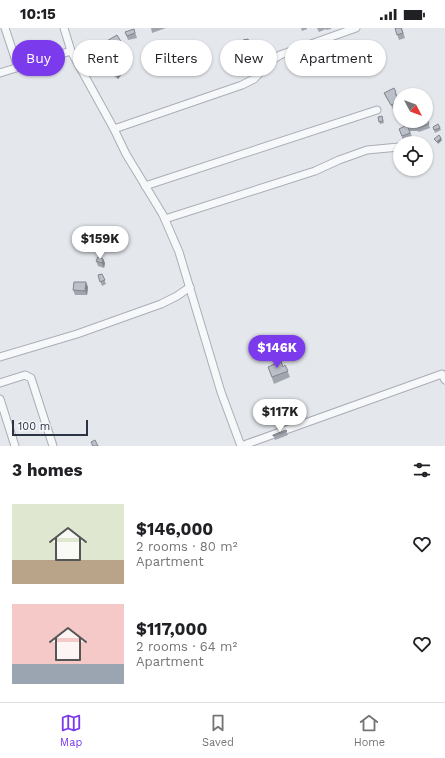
<!DOCTYPE html>
<meta charset="utf-8">
<style>
body{margin:0;font-family:"Work Sans",sans-serif;background:#f6f6f6;color:#202124;height:100vh;display:flex;flex-direction:column;font-size:15px;white-space:nowrap}
*{box-sizing:border-box;margin:0}
p{font-size:13px;color:#757577}
.icon{flex:none;width:22px;height:22px;fill:none;stroke:currentColor;stroke-width:2;stroke-linecap:round;stroke-linejoin:round}
.map{position:relative;height:418px;overflow:hidden}
.drawer{display:flex;flex-direction:column;background:#fff;flex:1}
.drawer>*{flex:none}
.banner{position:absolute;left:12px;top:12px;width:421px;height:36px;display:flex;gap:8px}
.needle{width:26px;rotate:131deg}
.fabs{position:absolute;left:393px;top:60px;display:grid;gap:8px}
.fabs a{display:grid;place-items:center;width:40px;height:40px;border-radius:50%;background:#fff;box-shadow:0 1px 3px #0004;font-size:20px}
.scale{position:absolute;left:12px;bottom:10px;width:76px;box-sizing:border-box;padding-left:4px;border:2px solid #2b3445;border-top:0;font-size:11px;line-height:14px;white-space:nowrap;color:#2b3445;-webkit-text-stroke:3px #f4f6f9;paint-order:stroke}
.price{position:absolute;translate:-50% -34px;padding:0 9px;border-radius:14px;background:#fff;color:#222;font-size:13px;line-height:26px;filter:drop-shadow(0 1px 2px #0008)}
.price::after{content:'';position:absolute;left:50%;top:24px;width:12px;height:9px;margin-left:-6px;background:inherit;clip-path:polygon(0 0,100% 0,50% 100%)}
.price.current{background:#7c3aed;color:#fff}
ul{padding:0;list-style:none}
li{display:flex;align-items:center;gap:12px;height:100px;padding:0 12px}
li span{display:grid;place-items:center;flex:none;width:112px;height:80px;border-radius:0px;color:#555}
li>.icon{margin-inline-start:auto}
span .icon{width:48px;height:48px;fill:#fffc;stroke-width:1}
li b{font-size:17px}
h2{display:flex;justify-content:space-between;align-items:center;height:48px;padding:0 12px;font-size:17px}
.tag{padding:0 14px;border-radius:18px;background:#fff;box-shadow:0 1px 3px #0004;font-size:14px;line-height:36px}
.tag.current{background:#7c3aed;color:#fff}
.status{display:flex;justify-content:space-between;align-items:center;height:28px;padding:0 20px;background:#fff;direction:ltr}
.status svg{height:11px;fill:currentColor}
.tabs{display:flex;justify-content:space-around;align-items:center;height:56px;border-top:1px solid #e0e0e0;background:#fff;font-size:11px;color:#757577}
.tabs a{display:grid;justify-items:center;gap:2px}
.tabs .current{color:#7c3aed}
.map>svg:first-child{display:block}
</style>
<div class="status"><b>10:15</b><svg viewBox="0 0 49 12"><path d="M0 12V9h3v3zM5 12V6h3v6zM10 12V3h3v9zM15 12V0h3v12zM26 1h20v11H26zM47 4h2v5h-2z"/></svg></div>
<div class="map">
<svg width="445" height="418" viewBox="0 0 445 418">
<rect width="100%" height="100%" fill="#e4e7ec"/>
<g fill="none" stroke-linecap="round" stroke-linejoin="round">
<defs>
<g id="minor">
<polyline points="5,0 18,39"/>
<polyline points="64,0 71,23 114,101 126,126 163,187 179,224 221,364 241,418"/>
<polyline points="0,45 71,23"/>
<polyline points="114,101 242,57 254,51 271,33 280,27 356,0"/>
<polyline points="145,158 377,82"/>
<polyline points="165,191 315,143 339,132 367,122 399,119"/>
<polyline points="0,329 77,306 161,276 177,268 190,259"/>
<polyline points="0,355 25,347 31,350 53,418"/>
<polyline points="0,371 15,418"/>
<polyline points="241,418 442,346 445,352"/>
</g>
</defs>
<use href="#minor" stroke="#a9aeb7" stroke-width="9"/>
<use href="#minor" stroke="#f7f8fa" stroke-width="7"/>
</g>
<g fill="#a1a5ae">
<polygon points="151,0 166,0 152,5"/>
<polygon points="301,0 307,0 307,1 302,3"/>
<polygon points="317,0 331,0 331,1 326,2 326,1 319,4"/>
<polygon points="395,0 402,0 405,10 399,12"/>
<polygon points="134,1 137,10 128,12 125,4"/>
<polygon points="248,11 253,25 248,27 243,12"/>
<polygon points="105,14 127,25 125,29 130,36 118,51 113,47 111,42 115,37 110,35 108,30 110,25 107,19"/>
<polygon points="329,15 329,18 331,18 336,33 332,34 327,20 324,20 324,18"/>
<polygon points="102,21 104,25 100,31 95,28 93,23"/>
<polygon points="309,24 315,40 309,42 303,26"/>
<polygon points="58,31 61,38 56,40 54,33"/>
<polygon points="97,38 105,40 107,45 101,48"/>
<polygon points="394,60 398,69 397,69 400,76 400,77 393,81 386,69 384,65"/>
<polygon points="382,88 384,95 380,96 378,89"/>
<polygon points="426,89 430,100 419,104 418,103 410,103 412,109 403,112 399,101"/>
<polygon points="438,96 441,102 435,105 433,99"/>
<polygon points="103,231 105,235 104,240 98,238 96,233"/>
<polygon points="102,246 106,256 102,258 98,247"/>
<polygon points="88,259 87,267 75,267 73,262"/>
<polygon points="281,333 283,339 285,337 290,349 274,356 268,339"/>
<polygon points="286,402 288,407 275,412 273,407"/>
</g>
<g fill="#83868d">
<polygon points="125,20 127,25 124,31 122,26"/>
<polygon points="102,21 104,25 100,31 98,27"/>
<polygon points="128,30 130,36 118,51 116,46"/>
<polygon points="441,110 442,112 438,116 437,114"/>
<polygon points="103,231 105,235 104,240 102,235"/>
<polygon points="86,254 88,259 87,267 85,263"/>
</g>
<g fill="#bbc0ca" stroke="#83868d">
<polygon points="395,0 401,0 403,5 397,7"/>
<polygon points="134,1 135,5 127,8 125,4"/>
<polygon points="117,7 125,20 122,26 128,30 116,46 111,42 118,33 108,30 109,24 112,26 105,14"/>
<polygon points="248,11 252,21 246,23 243,12"/>
<polygon points="328,13 329,17 324,18 323,14"/>
<polygon points="97,17 102,21 98,27 93,23"/>
<polygon points="331,18 334,28 330,29 327,19"/>
<polygon points="309,24 314,35 307,38 303,26"/>
<polygon points="58,31 60,36 55,37 54,33"/>
<polygon points="102,35 105,40 100,43 97,38"/>
<polygon points="394,60 396,64 395,65 399,73 391,77 384,65"/>
<polygon points="382,88 383,93 379,94 378,89"/>
<polygon points="426,89 429,96 417,100 416,98 408,99 410,105 402,108 399,101 415,93 426,93"/>
<polygon points="438,96 440,100 434,102 433,99"/>
<polygon points="439,107 441,110 437,114 434,111"/>
<polygon points="98,229 103,231 102,235 96,233"/>
<polygon points="102,246 105,252 100,254 98,247"/>
<polygon points="74,254 86,254 85,263 73,262"/>
<polygon points="281,333 283,339 285,337 288,343 272,349 268,339"/>
<polygon points="286,402 287,403 273,408 273,407"/>
<polygon points="95,412 98,418 93,418 91,414"/>
</g>
</svg>
<div class="fabs">
<a><svg class="needle" viewBox="-14 -14 28 28"><path d="M0-13l5 13h-10z" fill="#e53935"/><path d="M0 13l5-13h-10z" fill="#757577"/></svg></a>
<a><svg class="icon" aria-label="locate" viewBox="0 0 24 24"><circle cx="12" cy="12" r="6"/><path d="M12 2v4M12 18v4M2 12h4M18 12h4"/></svg></a>
</div>
<div class="scale">100 m</div>
<b class="price" style="left:100px;top:232px">$159K</b>
<b class="price current" style="left:277px;top:341px">$146K</b>
<b class="price" style="left:280px;top:405px">$117K</b>
<div class="banner">
<a class="tag current">Buy</a>
<a class="tag">Rent</a>
<a class="tag">Filters</a>
<a class="tag">New</a>
<a class="tag">Apartment</a>
</div>
</div>
<section class="drawer">
<h2>3 homes<svg class="icon" aria-label="filters" viewBox="0 0 24 24"><path d="M4 7h16M4 17h16"/><circle cx="9" cy="7" r="2"/><circle cx="15" cy="17" r="2"/></svg></h2>
<ul>
<li><span style="background:linear-gradient(#dfe7d0 70%,#b9a48a 0)"><svg class="icon" aria-label="home" viewBox="0 0 24 24"><path d="M3 11l9-7 9 7M6 9v11h12V9"/></svg></span><div><b>$146,000</b><p>2 rooms · 80 m²</p><p>Apartment</p></div><svg class="icon" aria-label="heart" viewBox="0 0 24 24"><path d="M12 20l-8-8c-3-5 5-10 8-4 3-6 11-1 8 4z"/></svg></li>
<li><span style="background:linear-gradient(#f6c9c9 75%,#9aa5b1 0)"><svg class="icon" aria-label="home" viewBox="0 0 24 24"><path d="M3 11l9-7 9 7M6 9v11h12V9"/></svg></span><div><b>$117,000</b><p>2 rooms · 64 m²</p><p>Apartment</p></div><svg class="icon" aria-label="heart" viewBox="0 0 24 24"><path d="M12 20l-8-8c-3-5 5-10 8-4 3-6 11-1 8 4z"/></svg></li>
</ul>
</section>
<nav class="tabs">
<a class="current"><svg class="icon" aria-label="map" viewBox="0 0 24 24"><path d="M3 6l6-2 6 2 6-2v14l-6 2-6-2-6 2zM9 4v14M15 6v14"/></svg>Map</a>
<a><svg class="icon" aria-label="saved" viewBox="0 0 24 24"><path d="M7 4h10v16l-5-4-5 4z"/></svg>Saved</a>
<a><svg class="icon" aria-label="home" viewBox="0 0 24 24"><path d="M3 11l9-7 9 7M6 9v11h12V9"/></svg>Home</a>
</nav>
